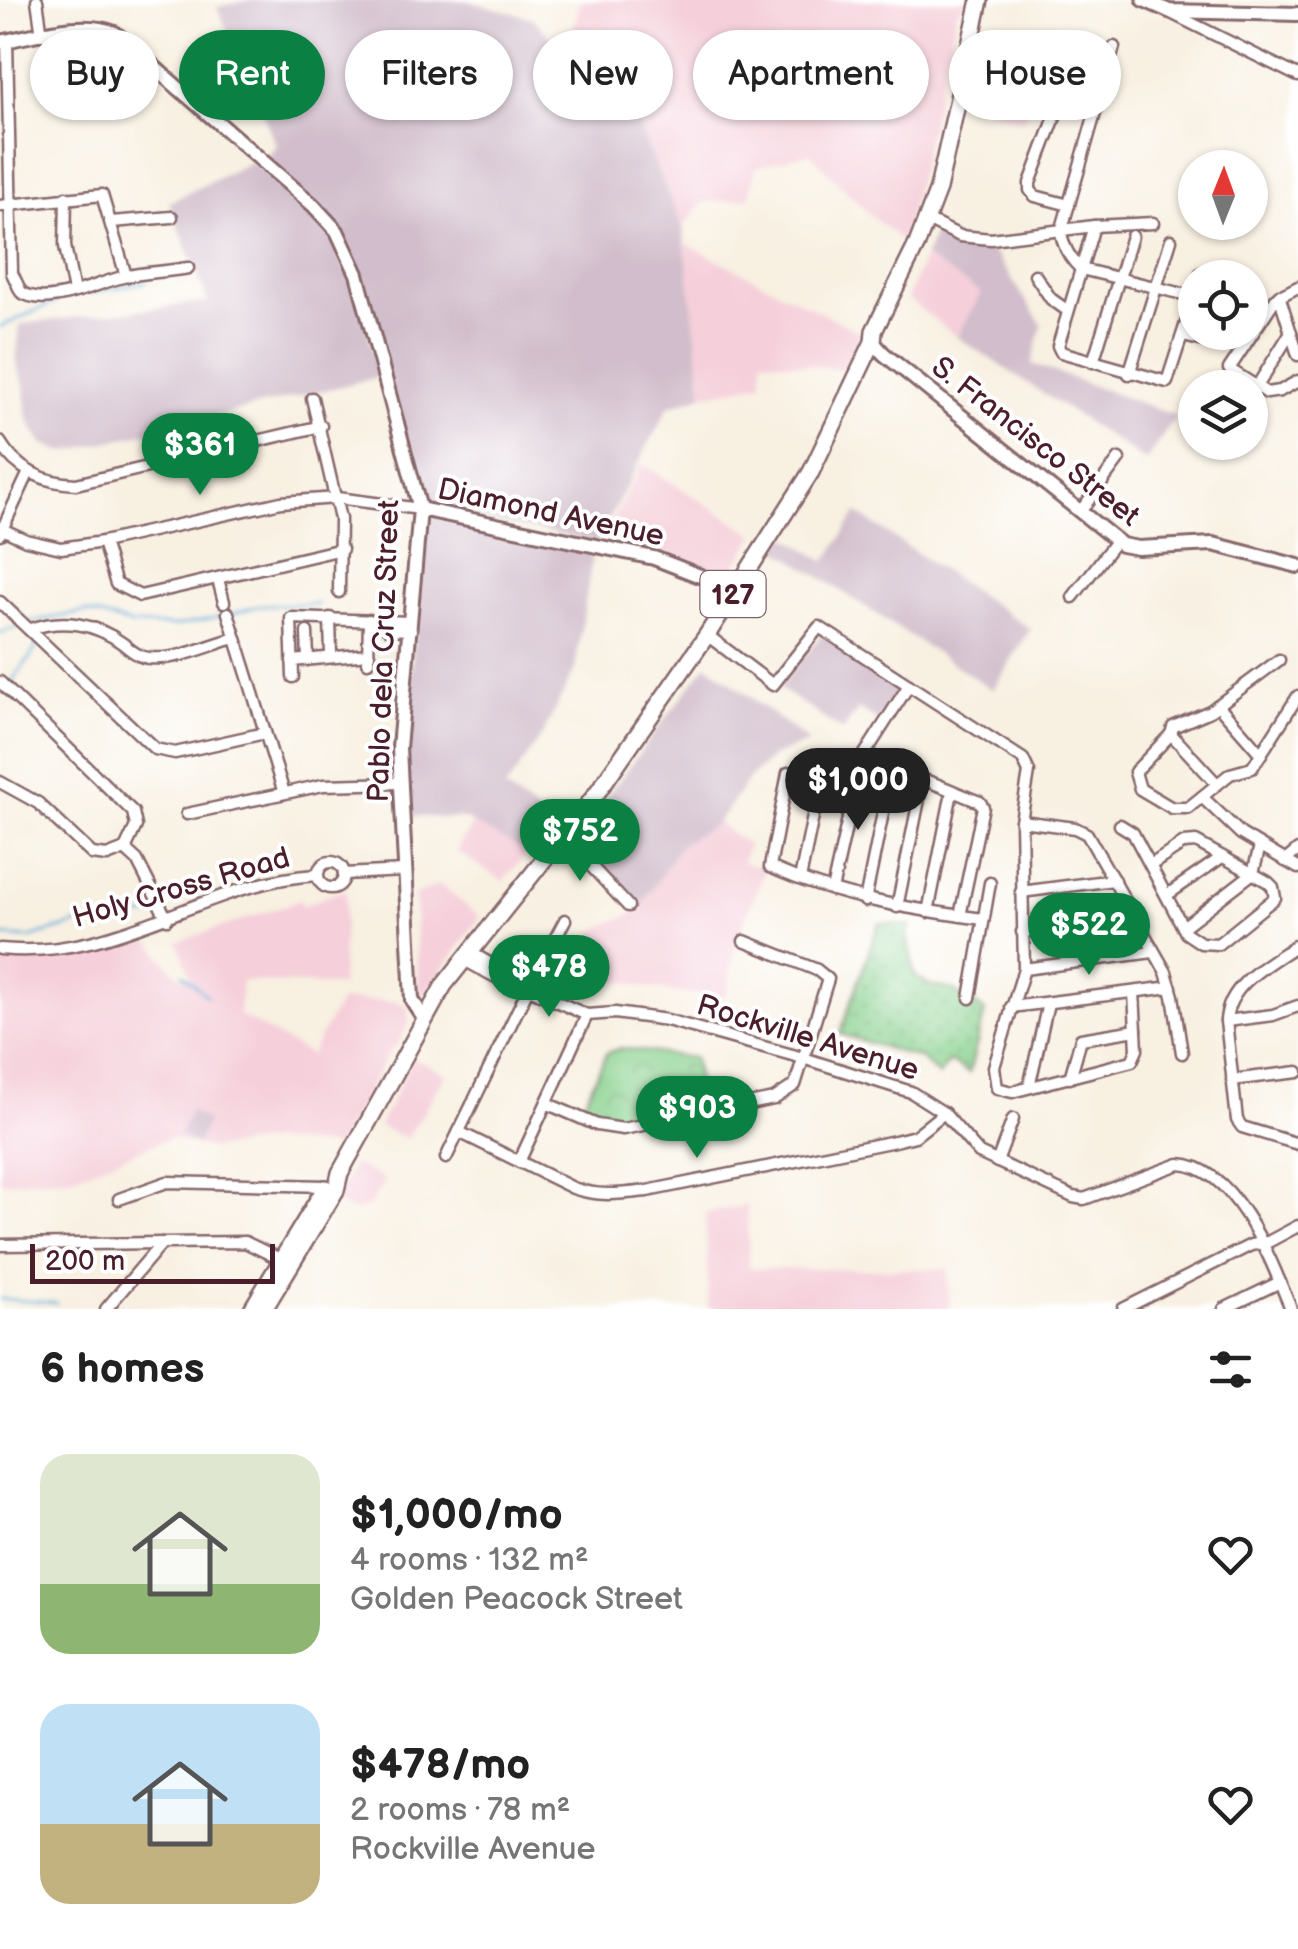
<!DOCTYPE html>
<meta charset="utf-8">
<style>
body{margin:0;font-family:"Balsamiq Sans",sans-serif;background:#f2f2f2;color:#222;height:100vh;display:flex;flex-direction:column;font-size:38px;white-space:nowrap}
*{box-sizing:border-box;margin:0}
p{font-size:32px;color:#767676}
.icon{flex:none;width:55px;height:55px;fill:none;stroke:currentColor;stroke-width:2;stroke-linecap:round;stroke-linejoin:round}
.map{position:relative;height:1309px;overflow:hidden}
.drawer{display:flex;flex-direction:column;background:#fff;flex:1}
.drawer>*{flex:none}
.banner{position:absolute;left:30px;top:30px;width:1240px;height:90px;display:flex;gap:20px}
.needle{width:65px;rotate:1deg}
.tools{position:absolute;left:1178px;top:150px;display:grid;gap:20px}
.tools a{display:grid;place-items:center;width:90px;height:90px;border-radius:50%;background:#fff;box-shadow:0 2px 8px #0004;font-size:50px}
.scale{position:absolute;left:30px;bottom:25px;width:245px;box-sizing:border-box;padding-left:10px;border:5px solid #4a1f2b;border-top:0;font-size:28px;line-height:35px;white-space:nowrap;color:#4a1f2b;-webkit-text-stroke:8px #fff;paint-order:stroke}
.price{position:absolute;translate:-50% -85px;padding:0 22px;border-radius:35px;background:#0b8043;color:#fff;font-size:32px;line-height:65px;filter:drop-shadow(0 2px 5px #0008)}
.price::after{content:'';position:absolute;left:50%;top:60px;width:30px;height:22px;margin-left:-15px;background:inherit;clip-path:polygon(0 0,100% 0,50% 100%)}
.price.selected{background:#222;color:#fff}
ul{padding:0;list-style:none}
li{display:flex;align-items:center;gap:30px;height:250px;padding:0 40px}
li span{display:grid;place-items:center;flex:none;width:280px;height:200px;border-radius:30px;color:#555}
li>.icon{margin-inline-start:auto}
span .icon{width:120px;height:120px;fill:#fffc;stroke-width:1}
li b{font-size:42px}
h2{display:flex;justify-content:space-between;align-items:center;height:120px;padding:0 40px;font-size:42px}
.tag{padding:0 35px;border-radius:45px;background:#fff;box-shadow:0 2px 8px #0004;font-size:35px;line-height:90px}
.tag.selected{background:#0b8043;color:#fff}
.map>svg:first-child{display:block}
</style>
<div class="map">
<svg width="1298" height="1309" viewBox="0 0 1298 1309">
<defs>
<pattern id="grass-dots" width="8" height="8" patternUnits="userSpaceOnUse" patternTransform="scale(2.5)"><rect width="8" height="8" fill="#87d08c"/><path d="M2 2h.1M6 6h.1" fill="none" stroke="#76b279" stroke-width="1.8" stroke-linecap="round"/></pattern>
<pattern id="park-crowns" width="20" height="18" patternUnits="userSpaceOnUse" patternTransform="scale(2.5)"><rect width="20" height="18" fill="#87d08c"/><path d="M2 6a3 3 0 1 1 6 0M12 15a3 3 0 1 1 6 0" fill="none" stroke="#76b279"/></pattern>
</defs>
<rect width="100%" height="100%" fill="#fff"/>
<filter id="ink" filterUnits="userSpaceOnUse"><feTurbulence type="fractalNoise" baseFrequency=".01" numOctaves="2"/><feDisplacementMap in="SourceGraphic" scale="20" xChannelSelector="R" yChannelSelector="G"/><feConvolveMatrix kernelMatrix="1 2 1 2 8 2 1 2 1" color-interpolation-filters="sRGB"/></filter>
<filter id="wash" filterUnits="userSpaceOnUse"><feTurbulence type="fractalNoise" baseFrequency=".0048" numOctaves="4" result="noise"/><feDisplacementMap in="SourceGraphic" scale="40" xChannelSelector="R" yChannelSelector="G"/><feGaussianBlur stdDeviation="2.25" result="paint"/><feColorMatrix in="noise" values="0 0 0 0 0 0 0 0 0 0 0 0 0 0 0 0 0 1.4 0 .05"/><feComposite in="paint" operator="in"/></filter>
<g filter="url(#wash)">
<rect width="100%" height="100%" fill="#f8f0e1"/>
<g fill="#f5cfda">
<polygon points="580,0 968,0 957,12 903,243 865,210 810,153 756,167 749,198 702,203 683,227 625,96 589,81 567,56"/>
<polygon points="974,58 1038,83 1023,121 964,100"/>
<polygon points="685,243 861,333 846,370 763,359 762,383 703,395"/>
<polygon points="924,257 981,293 957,337 907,299"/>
<polygon points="642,464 756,535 727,577 605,535"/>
<polygon points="473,823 528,853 503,881 456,851"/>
<polygon points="717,823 748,845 742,862 765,869 737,939 726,997 672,992 593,977 593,931 638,911 681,844"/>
<polygon points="439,884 480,917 424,995 418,993 415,896"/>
<polygon points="346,889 341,986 241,981 239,1015 310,1055 340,1001 394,1001 407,1005 409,1022 396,1048 392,1047 336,1147 271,1141 211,1149 170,1138 68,1178 0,1182 0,958 62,958 145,936 173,970 183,978 191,978 178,942 301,900 302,906"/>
<polygon points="413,1058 446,1074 407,1139 379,1126"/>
<polygon points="354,1164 385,1180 371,1204 356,1212 332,1202"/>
<polygon points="747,1205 749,1269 948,1269 949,1309 709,1309 705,1213"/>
</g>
<g fill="#d1bdcb">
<polygon points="249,0 465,0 533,18 589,81 608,75 625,96 683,227 703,395 669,406 597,542 423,508 349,246 266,158 276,145 217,7"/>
<polygon points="253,161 292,192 334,238 366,324 379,377 65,452 43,444 28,420 25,389 16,361 20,324 208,302 169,202"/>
<polygon points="936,228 961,241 986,243 998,258 1042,325 1032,364 1176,416 1146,461 957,337 981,293 924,257"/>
<polygon points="857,513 1030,629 993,690 777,549 786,536 826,562"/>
<polygon points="424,514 593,551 575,669 543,734 505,789 554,824 528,853 464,819 408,816 405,752"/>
<polygon points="822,634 902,685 878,721 858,709 843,731 779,688"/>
<polygon points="707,664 809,742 774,756 750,777 717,823 681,844 638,911 571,843"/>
<polygon points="190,1111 207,1121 196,1145 179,1136"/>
</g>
<polygon fill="url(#grass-dots)" stroke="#68785c" stroke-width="2.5" points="879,923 911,926 907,935 915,976 930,985 953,990 985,1011 969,1073 949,1061 939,1076 922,1059 840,1034"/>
<path fill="url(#park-crowns)" stroke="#68785c" stroke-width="2.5" d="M621,1048L694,1058L702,1108C660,1115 620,1129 580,1111L607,1053Z"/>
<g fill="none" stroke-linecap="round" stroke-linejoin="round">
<g stroke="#61acd9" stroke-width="2.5">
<polyline points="84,294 147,282"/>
<polyline points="0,327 57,301"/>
<polyline points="231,614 262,605 318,604"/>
<polyline points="30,622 86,612 133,625 178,626 223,616"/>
<polyline points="0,633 18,627"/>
<path d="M10,685C18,669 32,661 37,643"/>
<polyline points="0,936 29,938 80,923 152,915"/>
<polyline points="183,974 207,996"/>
<polyline points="0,1299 57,1303"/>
</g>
</g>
</g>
<g filter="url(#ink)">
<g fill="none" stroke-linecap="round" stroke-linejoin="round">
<defs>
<g id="minor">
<polyline points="37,0 42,35"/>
<polyline points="1169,12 1298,76"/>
<path d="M7,41L12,273L21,292C46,309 96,283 123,277C144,272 166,272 188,268"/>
<path d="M1114,47L1061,232C1063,247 1070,259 1081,269L1195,297"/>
<polyline points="66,197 65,246 74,292"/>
<polyline points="1069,205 1035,196 1030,190 1030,183 1077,59 1108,69"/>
<polyline points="0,206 102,195 126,276"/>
<polyline points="927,220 960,236 991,239 1094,226 1153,223"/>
<polyline points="111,222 172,217"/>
<polyline points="1094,226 1058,346 1061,352 1167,382 1195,295"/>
<polyline points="1035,275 1051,299 1068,311"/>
<polyline points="1200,278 1201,273"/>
<polyline points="1298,287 1276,298 1229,369 1267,393 1280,391 1298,381"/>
<polyline points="1279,295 1298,355"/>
<polyline points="1183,336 1217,344"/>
<polyline points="1093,362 1132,236"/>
<polyline points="1129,374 1171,240"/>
<polyline points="1256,388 1291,332"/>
<polyline points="312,398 340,519 339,592"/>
<path d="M0,442C16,470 45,483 76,484L321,426"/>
<polyline points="1080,512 1119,459"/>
<polyline points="0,528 26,540 61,548 103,542 281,502 337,498 420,509"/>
<polyline points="0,534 29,472"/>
<polyline points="103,542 116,584 140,596 342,549"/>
<polyline points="218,579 224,602"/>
<polyline points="1073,597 1116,541"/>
<polyline points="0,602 155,749 175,753 265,733"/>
<polyline points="228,613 284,793"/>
<polyline points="330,618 331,657"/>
<polyline points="378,621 388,629 411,630"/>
<path d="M31,629C62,618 95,623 122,643C131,650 138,657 149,658C177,661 209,645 235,638"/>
<polyline points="307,632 308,660"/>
<polyline points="707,635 773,685 819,627 1023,759 1029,772 1021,821 1024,969 994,1067 997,1088 1012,1092 1132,1061 1137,1050 1134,992"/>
<polyline points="1279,660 1210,711 1173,727 1171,734 1135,772 1140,789 1172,808 1188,808 1230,774 1252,768 1298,696"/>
<polyline points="292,661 369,654"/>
<polyline points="368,662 369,620"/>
<polyline points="293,677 291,618 411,622"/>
<polyline points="0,682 133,812 136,826 125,849"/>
<polyline points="1218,705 1261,754"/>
<polyline points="1171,734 1217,784"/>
<polyline points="0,782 38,803 92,854 107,856 125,849"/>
<polyline points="1202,797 1241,834 1298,868"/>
<polyline points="187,814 323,785 400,783"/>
<polyline points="1021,821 1075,828 1087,834 1166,972 1173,996 1182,1053"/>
<polyline points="1120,825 1133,833 1186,933 1201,943 1218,944 1275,898 1273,887 1268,882 1196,842 1184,843 1151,865"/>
<polyline points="563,836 628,906"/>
<polyline points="125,849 137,860 167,919"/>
<polyline points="1285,861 1298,850"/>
<circle cx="331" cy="875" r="13"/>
<polyline points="344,874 404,871"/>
<polyline points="800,879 823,768"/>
<polyline points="832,890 861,760 909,685"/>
<polyline points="1021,892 1114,880"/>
<polyline points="1167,895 1222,857"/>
<polyline points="865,901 891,773"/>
<polyline points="897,907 923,780"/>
<polyline points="928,912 952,792"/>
<path d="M960,916L983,807L980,802C961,795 941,785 921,779C881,768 829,763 788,773L770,867C838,898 910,909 983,919"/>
<polyline points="1183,927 1253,873 1260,846"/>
<polyline points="1022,932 1133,915"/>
<path d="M1298,944C1271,963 1228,983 1226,1021L1237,1120L1242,1127L1298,1144"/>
<path d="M0,949C119,961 206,881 317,875"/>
<polyline points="470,952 510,975 513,982"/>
<path d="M464,960L503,981L513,982L587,1015L615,1013L667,1020L803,1058L911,1092L944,1113L979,1153L1073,1197L1084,1199L1179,1164C1237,1167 1272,1263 1291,1309"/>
<polyline points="1024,969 1153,952"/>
<polyline points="970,998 990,883"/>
<polyline points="1011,1007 1171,987"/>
<polyline points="1226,1021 1273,1015 1298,1006"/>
<polyline points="1070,1078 1081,1039 1136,1030"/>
<polyline points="1232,1080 1298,1072"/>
<polyline points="1029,1087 1048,1003"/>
<polyline points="548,1104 597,1125 623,1129 774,1099 795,1085 828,979 817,970 744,941"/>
<path d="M459,1132L573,1188C598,1197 620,1194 647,1191L895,1141L915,1136L944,1113"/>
<polyline points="446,1158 528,989 565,920"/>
<polyline points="519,1162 587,1015"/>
<polyline points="997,1162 1013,1119"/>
<polyline points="119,1199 167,1182 327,1186"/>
<polyline points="0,1245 245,1242 284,1261"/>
<polyline points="106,1309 162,1243"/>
<polyline points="1123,1309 1251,1245 1268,1242 1298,1226"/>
<polyline points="1224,1309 1280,1282"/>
</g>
<g id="tertiary">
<polyline points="1144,0 1169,11 1298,14"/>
<path d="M0,42C35,36 81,19 115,33L313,205L337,231L357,274L420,509L399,748L412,1000L423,1017"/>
<polyline points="873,342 884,354 1122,545 1138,548 1213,544 1298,566"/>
<polyline points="420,509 654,558 736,590"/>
</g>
<g id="primary">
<polyline points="252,1309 325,1188"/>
<polyline points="264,1309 336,1190 340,1173 444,985 594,797 707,635 811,472 873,342 874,331 917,244 938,189 980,0"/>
</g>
</defs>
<use href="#minor" stroke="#87686b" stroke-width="15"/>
<use href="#tertiary" stroke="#87686b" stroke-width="18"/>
<use href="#primary" stroke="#87686b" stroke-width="20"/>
<use href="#minor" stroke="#fff" stroke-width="10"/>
<use href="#tertiary" stroke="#fff" stroke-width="12"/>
<use href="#primary" stroke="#fff" stroke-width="15"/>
</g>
</g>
<g text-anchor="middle" stroke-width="8" stroke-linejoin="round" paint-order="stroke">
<rect fill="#fff" stroke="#80626b" stroke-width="2.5" x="700.5" y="571" width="65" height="46" rx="8"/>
<g font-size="28" font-weight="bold" fill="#4a1f2b">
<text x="733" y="604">127</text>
</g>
<g font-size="30" fill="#4a1f2b" stroke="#fff">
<text transform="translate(1036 441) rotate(38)" y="10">S. Francisco Street</text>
<text transform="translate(551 512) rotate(12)" y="10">Diamond Avenue</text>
<text transform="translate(383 651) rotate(-88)" y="10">Pablo dela Cruz Street</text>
<text transform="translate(181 887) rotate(-16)" y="10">Holy Cross Road</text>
<text transform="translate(808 1037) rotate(17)" y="10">Rockville Avenue</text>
</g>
</g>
</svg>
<div class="tools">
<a><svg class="needle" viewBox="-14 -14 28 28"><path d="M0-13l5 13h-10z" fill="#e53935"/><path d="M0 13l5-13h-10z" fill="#767676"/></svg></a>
<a><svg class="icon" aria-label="locate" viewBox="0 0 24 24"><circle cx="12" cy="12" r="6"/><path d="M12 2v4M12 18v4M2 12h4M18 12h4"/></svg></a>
<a><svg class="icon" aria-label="layers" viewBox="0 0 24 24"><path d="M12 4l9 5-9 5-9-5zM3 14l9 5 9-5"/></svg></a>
</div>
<div class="scale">200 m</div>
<b class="price" style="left:200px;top:498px">$361</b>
<b class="price selected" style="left:858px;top:833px">$1,000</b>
<b class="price" style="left:580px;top:884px">$752</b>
<b class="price" style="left:1089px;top:978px">$522</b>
<b class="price" style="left:549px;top:1020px">$478</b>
<b class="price" style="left:697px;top:1161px">$903</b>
<div class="banner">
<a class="tag">Buy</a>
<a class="tag selected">Rent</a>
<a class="tag">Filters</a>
<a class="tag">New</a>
<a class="tag">Apartment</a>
<a class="tag">House</a>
</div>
</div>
<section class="drawer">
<h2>6 homes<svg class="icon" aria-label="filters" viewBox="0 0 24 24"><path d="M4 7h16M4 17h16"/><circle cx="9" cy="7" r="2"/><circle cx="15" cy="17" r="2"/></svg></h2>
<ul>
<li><span style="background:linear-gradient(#dfe7d0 65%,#8fb573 0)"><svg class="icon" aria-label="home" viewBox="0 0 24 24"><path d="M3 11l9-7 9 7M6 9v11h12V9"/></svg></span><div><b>$1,000/mo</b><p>4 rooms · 132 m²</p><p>Golden Peacock Street</p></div><svg class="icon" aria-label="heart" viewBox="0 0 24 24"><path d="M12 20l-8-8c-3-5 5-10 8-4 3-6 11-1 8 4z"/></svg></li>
<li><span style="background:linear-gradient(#bfe0f5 60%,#c2b280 0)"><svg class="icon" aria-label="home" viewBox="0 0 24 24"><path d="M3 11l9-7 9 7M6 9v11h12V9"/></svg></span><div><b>$478/mo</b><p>2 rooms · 78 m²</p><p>Rockville Avenue</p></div><svg class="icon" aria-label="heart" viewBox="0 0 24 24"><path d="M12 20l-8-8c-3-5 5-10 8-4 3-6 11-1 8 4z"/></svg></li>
</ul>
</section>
